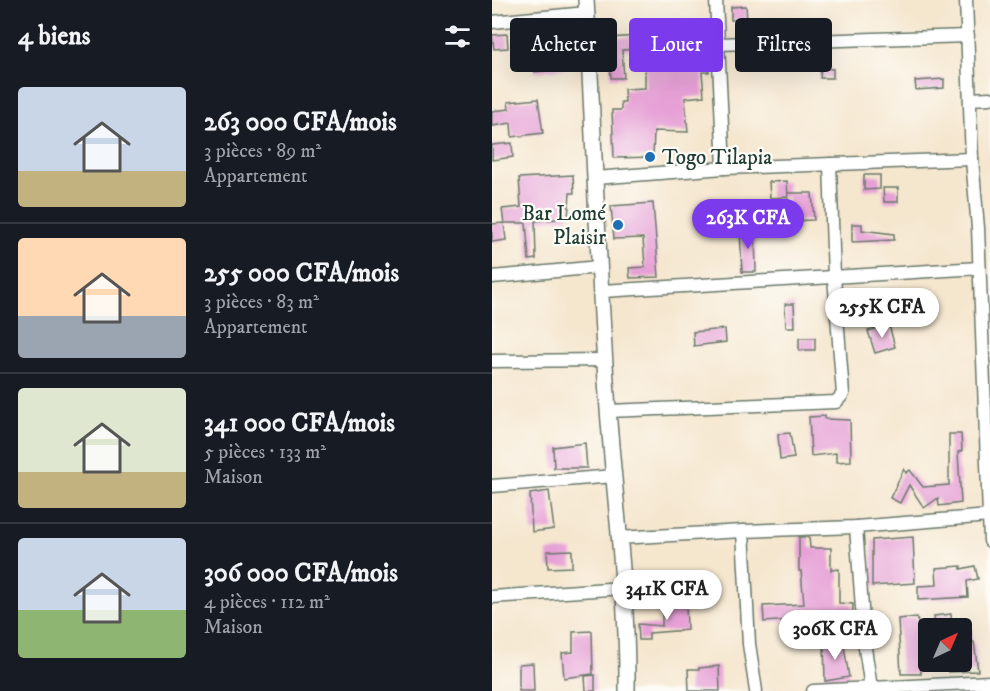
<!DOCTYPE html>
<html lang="fr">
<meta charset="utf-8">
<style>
body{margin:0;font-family:"IM FELL DW Pica",serif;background:#242831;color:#f1f3f6;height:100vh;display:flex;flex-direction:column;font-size:22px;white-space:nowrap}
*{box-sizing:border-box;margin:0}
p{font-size:20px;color:#9ea1a6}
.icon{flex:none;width:33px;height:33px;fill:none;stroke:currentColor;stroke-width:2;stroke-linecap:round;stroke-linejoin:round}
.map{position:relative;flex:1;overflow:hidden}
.side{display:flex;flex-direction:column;background:#171b24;width:492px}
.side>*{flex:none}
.banner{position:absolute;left:18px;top:18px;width:390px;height:54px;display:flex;gap:12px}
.needle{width:39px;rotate:44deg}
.tools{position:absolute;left:426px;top:618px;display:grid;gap:12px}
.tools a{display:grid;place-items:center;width:54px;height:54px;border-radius:6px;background:#171b24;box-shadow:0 6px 24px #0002;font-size:30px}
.price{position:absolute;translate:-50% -51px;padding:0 14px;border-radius:21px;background:#fff;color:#222;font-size:20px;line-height:39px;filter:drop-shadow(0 2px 3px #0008)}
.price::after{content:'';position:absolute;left:50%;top:36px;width:18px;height:14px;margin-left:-9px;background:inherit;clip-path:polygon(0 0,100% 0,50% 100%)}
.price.active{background:#7c3aed;color:#fff}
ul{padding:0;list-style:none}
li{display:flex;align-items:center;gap:18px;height:150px;padding:0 18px}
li+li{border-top:2px solid #363941}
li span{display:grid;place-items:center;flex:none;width:168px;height:120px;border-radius:6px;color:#555}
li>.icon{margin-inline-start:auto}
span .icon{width:72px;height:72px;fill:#fffc;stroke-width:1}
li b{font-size:26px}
h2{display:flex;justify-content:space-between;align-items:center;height:72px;padding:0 18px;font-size:26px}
.tag{padding:0 21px;border-radius:6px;background:#171b24;box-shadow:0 6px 24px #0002;font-size:21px;line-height:54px}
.tag.active{background:#7c3aed;color:#fff}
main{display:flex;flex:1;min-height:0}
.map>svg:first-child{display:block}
</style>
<main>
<section class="side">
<h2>4 biens<svg class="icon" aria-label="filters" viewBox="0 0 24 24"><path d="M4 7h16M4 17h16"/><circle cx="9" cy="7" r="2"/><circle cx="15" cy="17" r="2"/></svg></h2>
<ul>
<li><span style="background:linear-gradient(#c9d6e8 70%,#c2b280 0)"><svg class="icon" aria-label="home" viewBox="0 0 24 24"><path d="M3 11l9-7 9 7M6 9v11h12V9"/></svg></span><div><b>263 000 CFA/mois</b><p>3 pièces · 89 m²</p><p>Appartement</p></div></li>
<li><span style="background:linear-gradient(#ffd9b3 65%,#9aa5b1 0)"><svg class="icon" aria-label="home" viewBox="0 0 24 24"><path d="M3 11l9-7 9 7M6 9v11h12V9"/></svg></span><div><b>255 000 CFA/mois</b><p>3 pièces · 83 m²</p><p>Appartement</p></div></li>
<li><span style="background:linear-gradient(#dfe7d0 70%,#c2b280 0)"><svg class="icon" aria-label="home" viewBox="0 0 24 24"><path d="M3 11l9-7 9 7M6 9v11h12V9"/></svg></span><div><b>341 000 CFA/mois</b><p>5 pièces · 133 m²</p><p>Maison</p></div></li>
<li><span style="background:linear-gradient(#c9d6e8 60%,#8fb573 0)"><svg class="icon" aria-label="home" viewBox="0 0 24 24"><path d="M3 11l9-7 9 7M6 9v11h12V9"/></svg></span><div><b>306 000 CFA/mois</b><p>4 pièces · 112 m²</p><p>Maison</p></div></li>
</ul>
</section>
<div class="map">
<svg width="498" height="691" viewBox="0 0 498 691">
<rect width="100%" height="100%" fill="#fdfcf7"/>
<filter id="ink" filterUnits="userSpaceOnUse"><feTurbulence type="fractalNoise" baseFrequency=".0167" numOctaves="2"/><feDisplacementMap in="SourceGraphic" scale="12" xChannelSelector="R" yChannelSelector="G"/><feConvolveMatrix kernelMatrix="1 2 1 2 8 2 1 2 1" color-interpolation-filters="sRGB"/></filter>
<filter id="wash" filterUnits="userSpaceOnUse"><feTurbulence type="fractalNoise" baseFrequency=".008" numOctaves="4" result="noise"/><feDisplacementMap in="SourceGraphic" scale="24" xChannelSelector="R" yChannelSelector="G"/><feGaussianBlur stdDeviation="1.35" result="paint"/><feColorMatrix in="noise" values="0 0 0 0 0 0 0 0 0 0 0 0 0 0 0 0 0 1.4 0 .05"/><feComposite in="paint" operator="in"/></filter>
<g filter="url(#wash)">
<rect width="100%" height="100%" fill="#f5e6ce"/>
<g id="blocks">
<g fill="#e6a0d6">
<polygon points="254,6 255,20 239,20 239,7"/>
<polygon points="69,24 69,50 73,50 75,68 43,72 44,53 51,52 50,26"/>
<polygon points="195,33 196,54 216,54 217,72 210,72 212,96 193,98 196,132 162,131 161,157 122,158 120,110 129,110 129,102 133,102 132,89 153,88 153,68 152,49 130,50 132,78 119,78 116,38"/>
<polygon points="15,34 16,48 2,49 0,35"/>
<polygon points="329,68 341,69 341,78 328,78"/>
<polygon points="452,79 452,88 424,90 423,81"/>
<polygon points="46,99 51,133 20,137 19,123 0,126 0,111 17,109 16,102"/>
<polygon points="20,143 21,157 0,160 0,145"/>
<polygon points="81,175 82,193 78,193 76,218 43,221 44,259 37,260 34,223 12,223 10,209 29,207 27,178"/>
<polygon points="372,175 388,175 388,189 372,190"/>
<polygon points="295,181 296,197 278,198 277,182"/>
<polygon points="391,188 406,188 406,202 392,202"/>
<polygon points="296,193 320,193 322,220 296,221"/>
<polygon points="161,203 167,277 138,278 137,268 153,267 151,238 122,239 119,206"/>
<polygon points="12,223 14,240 0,242 0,224"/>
<polygon points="360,224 370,224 370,230 402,234 402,240 360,242"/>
<polygon points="248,229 263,229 264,272 250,272"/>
<polygon points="293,304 302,304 303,327 294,327"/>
<polygon points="397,325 403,347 383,353 376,331"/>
<polygon points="233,329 234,342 202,346 201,332"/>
<rect x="307" y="338" width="16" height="12"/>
<polygon points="333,416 333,419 358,420 359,461 344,462 344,453 319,456 317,417"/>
<polygon points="298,433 302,458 288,460 286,434"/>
<polygon points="457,434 469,434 470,451 466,452 469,503 447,506 446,498 432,508 417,485 408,503 398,498 412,469 414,473 418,470 431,487 457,485"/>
<polygon points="93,443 95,468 62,468 61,447"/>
<polygon points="57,491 62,529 40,532 38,494"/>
<polygon points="307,537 317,537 318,548 339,548 339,570 347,569 347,603 361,604 360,619 333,617 335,634 314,636 313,619 272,622 271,606 312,604 309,571 307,571"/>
<polygon points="421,537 423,583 380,586 380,540"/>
<polygon points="80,550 80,567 56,568 55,551"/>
<polygon points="469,566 469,569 483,566 486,579 475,581 476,597 426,600 426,586 445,585 444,568"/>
<polygon points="194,602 195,630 157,633 157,640 147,640 146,624 170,626 170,604"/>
<polygon points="459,614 460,628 443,628 442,616"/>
<polygon points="425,617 428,634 429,674 409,674 406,619"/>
<polygon points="100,631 101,674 72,678 70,653 81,652 81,632"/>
<polygon points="479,631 480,642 482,642 486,671 456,672 456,662 470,662 470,632"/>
<polygon points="351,640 357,677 333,681 332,642"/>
<polygon points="41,663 42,691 27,691 27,664"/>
<polygon points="227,666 228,691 197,691 196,669 207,669 207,668"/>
<polygon points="103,675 103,691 94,691 93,676"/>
</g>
</g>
</g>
<g filter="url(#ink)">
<use href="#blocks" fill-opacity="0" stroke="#6a786a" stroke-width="1.5"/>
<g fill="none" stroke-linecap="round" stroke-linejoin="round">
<defs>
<g id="minor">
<polyline points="224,0 232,168"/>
<polyline points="474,0 480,159 486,228 498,541"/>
<polyline points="0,22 95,13"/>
<polyline points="226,44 476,36"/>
<polyline points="478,99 498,98"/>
<polyline points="103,178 232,168 480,159"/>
<polyline points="0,277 107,267"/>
<polyline points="110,291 487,268"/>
<polyline points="0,361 113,360"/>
<polyline points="116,411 344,402 351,394 342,277 338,164"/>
<polyline points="0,486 122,476"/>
<polyline points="364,527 373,648 379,688"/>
<polyline points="251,531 257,644 264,691"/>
<polyline points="126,538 251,531 364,527 497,516"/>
<polyline points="0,597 131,588"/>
<polyline points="321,691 498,682"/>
</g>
<path id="tertiary" d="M94,0C102,136 106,273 116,409C123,503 136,597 135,691"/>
</defs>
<use href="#minor" stroke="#6a786a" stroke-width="15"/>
<use href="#tertiary" stroke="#6a786a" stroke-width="18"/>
<use href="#minor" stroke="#fff" stroke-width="12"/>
<use href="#tertiary" stroke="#fff" stroke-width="15"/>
</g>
</g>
<g fill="#1f6fb2" stroke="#fdfcf7" stroke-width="2">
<circle cx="158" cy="157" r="6"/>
<circle cx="126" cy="225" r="6"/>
</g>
<g text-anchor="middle" stroke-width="4.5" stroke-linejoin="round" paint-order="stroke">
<g font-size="21" fill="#1f3d34" stroke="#fdfcf7" text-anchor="start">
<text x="170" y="164">Togo Tilapia</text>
<text x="114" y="220" text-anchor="end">Bar Lomé<tspan x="114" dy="24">Plaisir</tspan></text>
</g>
</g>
</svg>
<div class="tools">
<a><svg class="needle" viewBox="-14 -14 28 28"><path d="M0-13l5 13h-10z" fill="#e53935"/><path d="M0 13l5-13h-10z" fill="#9ea1a6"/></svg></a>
</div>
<b class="price active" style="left:256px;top:250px">263K CFA</b>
<b class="price" style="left:390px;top:339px">255K CFA</b>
<b class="price" style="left:175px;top:621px">341K CFA</b>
<b class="price" style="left:343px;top:661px">306K CFA</b>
<div class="banner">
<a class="tag">Acheter</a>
<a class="tag active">Louer</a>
<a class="tag">Filtres</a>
</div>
</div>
</main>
